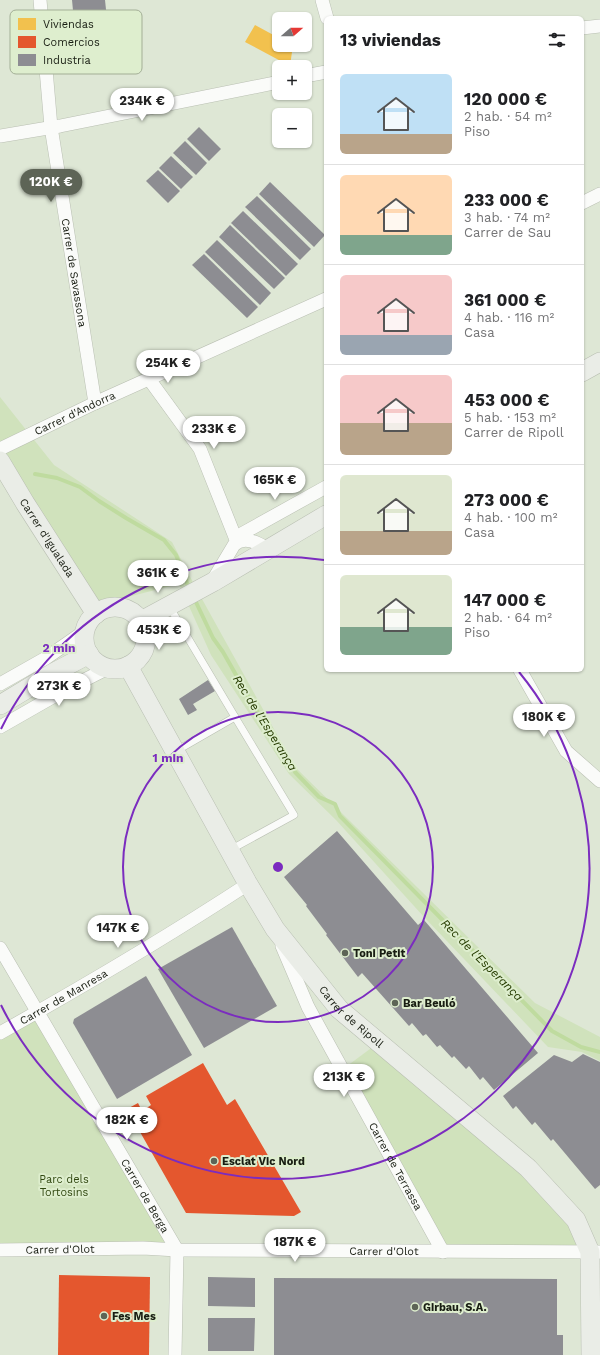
<!DOCTYPE html>
<html lang="es">
<meta charset="utf-8">
<style>
body{margin:0;font-family:"Work Sans",sans-serif;background:#f6f6f6;color:#202124;height:100vh;display:flex;flex-direction:column;font-size:15px;white-space:nowrap}
*{box-sizing:border-box;margin:0}
p{font-size:13px;color:#757577}
.icon{flex:none;width:22px;height:22px;fill:none;stroke:currentColor;stroke-width:2;stroke-linecap:round;stroke-linejoin:round}
.map{position:relative;flex:1;overflow:hidden}
.drawer{position:absolute;left:324px;top:16px;width:260px;height:656px;display:flex;flex-direction:column;background:#fff;border-radius:6px;box-shadow:0 1px 3px #0004}
.drawer>*{flex:none}
.needle{width:26px;rotate:70deg}
.tools{position:absolute;left:272px;top:12px;display:grid;gap:8px}
.tools a{display:grid;place-items:center;width:40px;height:40px;border-radius:6px;background:#fff;box-shadow:0 1px 3px #0004;font-size:20px}
.price{position:absolute;translate:-50% -34px;padding:0 9px;border-radius:14px;background:#fff;color:#222;font-size:13px;line-height:26px;filter:drop-shadow(0 1px 2px #0008)}
.price::after{content:'';position:absolute;left:50%;top:24px;width:12px;height:9px;margin-left:-6px;background:inherit;clip-path:polygon(0 0,100% 0,50% 100%)}
.price.on{background:#5d6456;color:#fff}
ul{padding:0;list-style:none}
li{display:flex;align-items:center;gap:12px;height:100px;padding:0 16px}
li+li{border-top:1px solid #e0e0e0}
li span{display:grid;place-items:center;flex:none;width:112px;height:80px;border-radius:6px;color:#555}
li>.icon{margin-inline-start:auto}
span .icon{width:48px;height:48px;fill:#fffc;stroke-width:1}
li b{font-size:17px}
h2{display:flex;justify-content:space-between;align-items:center;height:48px;padding:0 16px;font-size:17px}
.map>svg:first-child{display:block}
</style>
<div class="map">
<svg width="600" height="1355" viewBox="0 0 600 1355">
<rect width="100%" height="100%" fill="#dee7d5"/>
<g fill="#d0e2bc">
<polygon points="0,397 54,465 172,542 197,590 295,767 535,1003 600,1037 600,1061 582,1052 548,1047 424,917 336,820 289,774 211,655 179,584 96,605 0,461"/>
<polygon points="38,1012 177,1250 0,1250 0,1033"/>
<polygon points="378,1043 528,1168 590,1252 443,1252 343,1069"/>
</g>
<polygon fill="#f2c14e" points="255,25 279,38 279,45 293,45 290,66 245,42"/>
<g fill="#e4572e">
<polygon points="203,1063 227,1105 235,1099 301,1212 294,1216 186,1213 127,1109 138,1103 142,1111 151,1105 146,1096"/>
<polygon points="59,1275 150,1277 149,1355 58,1355"/>
</g>
<g fill="#8d8d92">
<polygon points="72,0 105,0 108,29 75,32"/>
<polygon points="199,127 221,149 209,161 187,139"/>
<polygon points="185,141 207,163 196,175 173,153"/>
<polygon points="171,156 193,177 181,189 159,168"/>
<polygon points="158,170 180,191 168,203 146,181"/>
<polygon points="270,182 325,235 314,247 259,194"/>
<polygon points="257,196 311,249 300,260 245,207"/>
<polygon points="243,211 298,264 286,276 231,223"/>
<polygon points="230,225 285,278 274,289 219,237"/>
<polygon points="217,240 271,293 260,305 205,252"/>
<polygon points="204,254 258,307 247,318 192,265"/>
<polygon points="208,680 215,691 193,704 197,710 188,715 179,699"/>
<polygon points="337,831 418,925 424,920 538,1053 494,1090 483,1077 480,1080 469,1066 466,1069 454,1056 452,1058 440,1045 437,1047 426,1034 423,1036 412,1023 409,1026 362,973 358,977 326,935 327,934 306,906 307,905 284,877"/>
<polygon points="232,927 277,1006 204,1048 158,969"/>
<polygon points="146,976 192,1055 117,1099 73,1023 74,1019"/>
<polygon points="583,1054 600,1062 600,1185 595,1189 553,1139 551,1141 535,1122 532,1125 516,1106 513,1109 503,1096 554,1055 572,1062"/>
<polygon points="208,1277 255,1278 255,1307 208,1306"/>
<polygon points="274,1278 557,1279 557,1335 563,1335 563,1355 274,1355"/>
<polygon points="208,1318 255,1318 254,1351 208,1351"/>
</g>
<g fill="none" stroke-linecap="round" stroke-linejoin="round">
<g stroke="#bfdb9f" stroke-width="4">
<polyline points="35,474 57,478 80,487 99,501 126,518 164,540 176,555 189,588"/>
<polyline points="194,598 213,638 223,652 248,696 295,772 319,797 335,804 340,816 552,1031 581,1047 600,1052"/>
</g>
<defs>
<g id="lane">
<polyline points="169,606 235,717 176,751"/>
<polyline points="230,850 294,815 235,717"/>
</g>
<g id="street">
<path id="s1" d="M40,0L51,127L95,403"/>
<polyline points="322,0 327,18"/>
<polyline points="582,28 600,26"/>
<polyline points="305,76 326,72"/>
<polyline points="0,136 60,126 279,82"/>
<polyline points="582,203 600,194"/>
<polyline points="149,379 200,449 237,542"/>
<path id="s2" d="M0,449L95,403L326,299"/>
<polyline points="236,537 326,487"/>
<path d="M213,580L234,545C244,535 258,543 268,549"/>
<polyline points="520,670 566,751 600,781"/>
<polyline points="0,684 46,658 85,631"/>
<polyline points="0,727 63,691 108,668"/>
<path id="s3" d="M282,946L308,1007L443,1252"/>
<path id="s4" d="M0,948L177,1250L175,1355"/>
<path id="s5" d="M0,1033C84,986 167,937 248,884"/>
<path id="s6" d="M0,1250L143,1248L177,1250L600,1252"/>
</g>
<g id="secondary">
<polyline points="582,372 600,362"/>
<path id="s7" d="M0,461L25,503L96,614"/>
<circle cx="115" cy="638" r="31"/>
<polyline points="141,621 213,582 326,515"/>
<path id="s8" d="M128,666L248,884L275,929L339,1009L528,1168L576,1220L590,1252L591,1355"/>
<polyline points="0,705 53,673 89,654"/>
</g>
</defs>
<use href="#lane" stroke="#b9bfb2" stroke-width="8"/>
<use href="#street" stroke="#b9bfb2" stroke-width="14"/>
<use href="#secondary" stroke="#b9bfb2" stroke-width="20"/>
<use href="#lane" stroke="#fafbf9" stroke-width="7"/>
<use href="#street" stroke="#fafbf9" stroke-width="13"/>
<use href="#secondary" stroke="#eaede7" stroke-width="19"/>
</g>
<g fill="none" stroke="#7b2cbf" stroke-width="2">
<circle cx="278" cy="867" r="155"/>
<path d="M1 729A310 310 0 0 1 324 560M519 672A310 310 0 1 1 1 1005"/>
</g>
<g fill="#5d6456" stroke="#deeece" stroke-width="1.5">
<circle cx="345" cy="953" r="4"/>
<circle cx="395" cy="1003" r="4"/>
<circle cx="214" cy="1161" r="4"/>
<circle cx="415" cy="1307" r="4"/>
<circle cx="104" cy="1316" r="4"/>
</g>
<g text-anchor="middle" stroke-width="4" stroke-linejoin="round" paint-order="stroke">
<g font-size="11" fill="#181d12" stroke="#deeece">
<text dy="4" stroke="none"><textPath href="#s1" startOffset="275">Carrer de Savassona</textPath></text>
<text dy="4" stroke="none"><textPath href="#s2" startOffset="83">Carrer d'Andorra</textPath></text>
<text dy="4" stroke="none"><textPath href="#s7" startOffset="90">Carrer d'Igualada</textPath></text>
<text dy="4" stroke="none"><textPath href="#s5" startOffset="73">Carrer de Manresa</textPath></text>
<text dy="4" stroke="none"><textPath href="#s8" startOffset="418">Carrer de Ripoll</textPath></text>
<text dy="4" stroke="none"><textPath href="#s3" startOffset="248">Carrer de Terrassa</textPath></text>
<text dy="4" stroke="none"><textPath href="#s4" startOffset="287">Carrer de Berga</textPath></text>
<text dy="4" stroke="none"><textPath href="#s6" startOffset="60">Carrer d'Olot</textPath></text>
<text dy="4" stroke="none"><textPath href="#s6" startOffset="384">Carrer d'Olot</textPath></text>
</g>
<g font-size="11" font-weight="bold" fill="#181d12" stroke="#deeece" text-anchor="start">
<text x="353" y="957">Toni Petit</text>
<text x="403" y="1007">Bar Beuló</text>
<text x="222" y="1165">Esclat Vic Nord</text>
<text x="423" y="1311">Girbau, S.A.</text>
<text x="112" y="1320">Fes Mes</text>
</g>
<g font-size="11" fill="#314810" stroke="#deeece">
<text x="64" y="1183">Parc dels<tspan x="64" dy="13">Tortosins</tspan></text>
</g>
<g font-size="12" font-style="italic" fill="#263c01" stroke="#deeece">
<text transform="translate(265 723) rotate(58)" y="4">Rec de l'Esperança</text>
<text transform="translate(482 960) rotate(45)" y="4">Rec de l'Esperança</text>
</g>
</g>
<rect x="10" y="10" width="132" height="64" rx="6" fill="#deeece" stroke="#a3af96" stroke-width="1"/>
<rect x="18" y="18" width="18" height="12" fill="#f2c14e"/>
<rect x="18" y="36" width="18" height="12" fill="#e4572e"/>
<rect x="18" y="54" width="18" height="12" fill="#8d8d92"/>
<g font-size="11" fill="#181d12">
<text x="43" y="28">Viviendas</text>
<text x="43" y="46">Comercios</text>
<text x="43" y="64">Industria</text>
</g>
<circle cx="278" cy="867" r="6" fill="#7b2cbf" stroke="#deeece" stroke-width="2"/>
<g font-size="12" text-anchor="middle" font-weight="bold" fill="#7b2cbf" stroke="#deeece" stroke-width="4" stroke-linejoin="round" paint-order="stroke">
<text x="59" y="652">2 min</text>
<text x="168" y="762">1 min</text>
</g>
</svg>
<div class="tools">
<a><svg class="needle" viewBox="-14 -14 28 28"><path d="M0-13l5 13h-10z" fill="#e53935"/><path d="M0 13l5-13h-10z" fill="#757577"/></svg></a>
<a>+</a>
<a>−</a>
</div>
<b class="price" style="left:142px;top:122px">234K €</b>
<b class="price on" style="left:51px;top:203px">120K €</b>
<b class="price" style="left:168px;top:384px">254K €</b>
<b class="price" style="left:214px;top:450px">233K €</b>
<b class="price" style="left:275px;top:501px">165K €</b>
<b class="price" style="left:158px;top:594px">361K €</b>
<b class="price" style="left:159px;top:651px">453K €</b>
<b class="price" style="left:59px;top:707px">273K €</b>
<b class="price" style="left:544px;top:738px">180K €</b>
<b class="price" style="left:118px;top:949px">147K €</b>
<b class="price" style="left:344px;top:1098px">213K €</b>
<b class="price" style="left:127px;top:1141px">182K €</b>
<b class="price" style="left:295px;top:1263px">187K €</b>
<section class="drawer">
<h2>13 viviendas<svg class="icon" aria-label="filters" viewBox="0 0 24 24"><path d="M4 7h16M4 17h16"/><circle cx="9" cy="7" r="2"/><circle cx="15" cy="17" r="2"/></svg></h2>
<ul>
<li><span style="background:linear-gradient(#bfe0f5 75%,#b9a48a 0)"><svg class="icon" aria-label="home" viewBox="0 0 24 24"><path d="M3 11l9-7 9 7M6 9v11h12V9"/></svg></span><div><b>120 000 €</b><p>2 hab. · 54 m²</p><p>Piso</p></div></li>
<li><span style="background:linear-gradient(#ffd9b3 75%,#7fa58c 0)"><svg class="icon" aria-label="home" viewBox="0 0 24 24"><path d="M3 11l9-7 9 7M6 9v11h12V9"/></svg></span><div><b>233 000 €</b><p>3 hab. · 74 m²</p><p>Carrer de Sau</p></div></li>
<li><span style="background:linear-gradient(#f6c9c9 75%,#9aa5b1 0)"><svg class="icon" aria-label="home" viewBox="0 0 24 24"><path d="M3 11l9-7 9 7M6 9v11h12V9"/></svg></span><div><b>361 000 €</b><p>4 hab. · 116 m²</p><p>Casa</p></div></li>
<li><span style="background:linear-gradient(#f6c9c9 60%,#b9a48a 0)"><svg class="icon" aria-label="home" viewBox="0 0 24 24"><path d="M3 11l9-7 9 7M6 9v11h12V9"/></svg></span><div><b>453 000 €</b><p>5 hab. · 153 m²</p><p>Carrer de Ripoll</p></div></li>
<li><span style="background:linear-gradient(#dfe7d0 70%,#b9a48a 0)"><svg class="icon" aria-label="home" viewBox="0 0 24 24"><path d="M3 11l9-7 9 7M6 9v11h12V9"/></svg></span><div><b>273 000 €</b><p>4 hab. · 100 m²</p><p>Casa</p></div></li>
<li><span style="background:linear-gradient(#dfe7d0 65%,#7fa58c 0)"><svg class="icon" aria-label="home" viewBox="0 0 24 24"><path d="M3 11l9-7 9 7M6 9v11h12V9"/></svg></span><div><b>147 000 €</b><p>2 hab. · 64 m²</p><p>Piso</p></div></li>
</ul>
</section>
</div>
